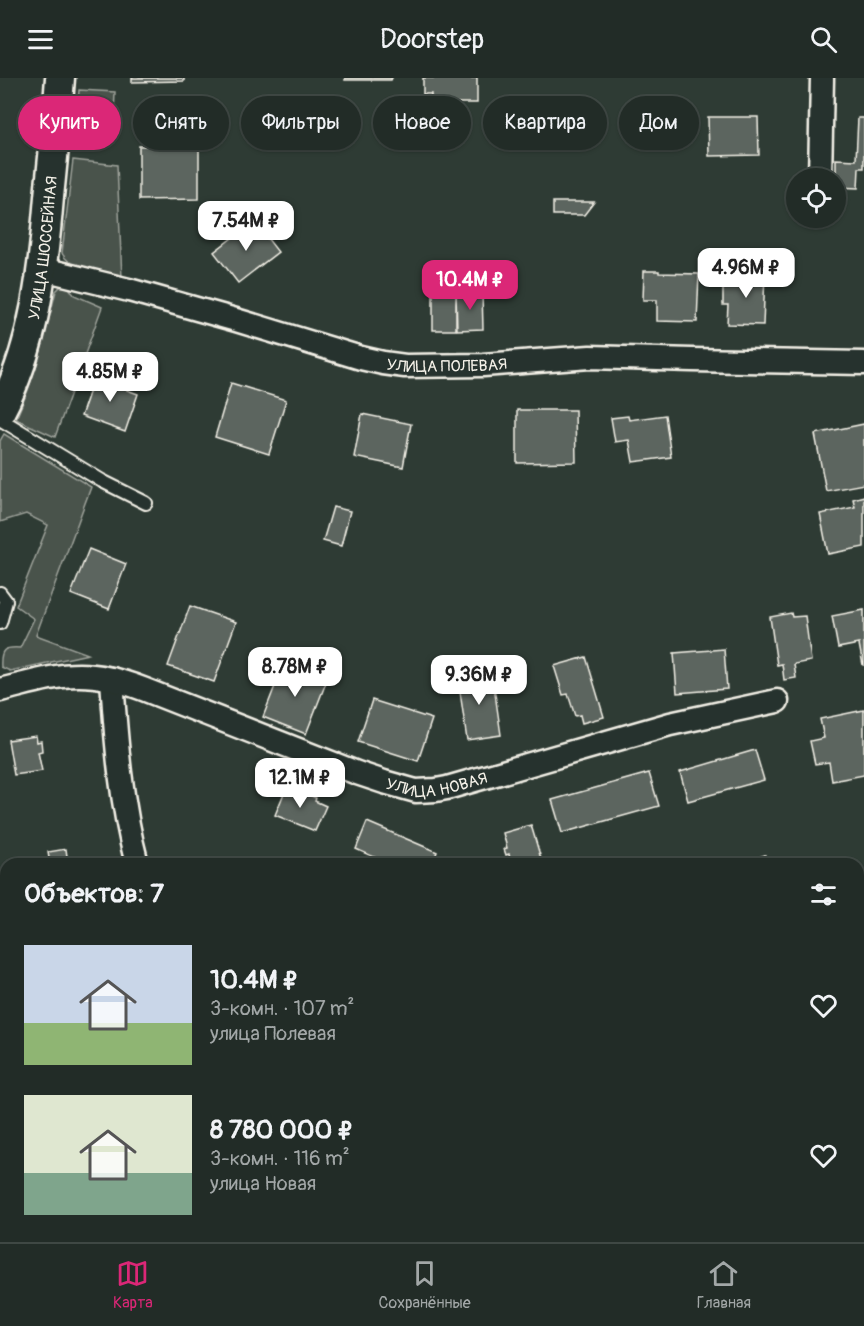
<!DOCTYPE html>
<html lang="ru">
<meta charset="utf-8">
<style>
body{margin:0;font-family:Pangolin,sans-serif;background:#2a342f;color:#f1f3f6;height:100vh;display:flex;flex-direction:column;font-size:22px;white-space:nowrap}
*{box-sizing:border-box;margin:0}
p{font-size:20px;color:#a2a7a7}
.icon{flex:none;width:33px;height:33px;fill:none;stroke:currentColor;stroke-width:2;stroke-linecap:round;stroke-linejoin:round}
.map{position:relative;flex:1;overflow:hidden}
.details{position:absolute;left:0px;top:780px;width:864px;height:384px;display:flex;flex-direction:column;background:#222c27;border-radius:18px 18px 0 0;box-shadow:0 2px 4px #0004,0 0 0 2px #3f4844}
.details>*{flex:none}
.guide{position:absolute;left:18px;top:18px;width:828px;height:54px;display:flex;gap:12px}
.buttons{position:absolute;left:786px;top:90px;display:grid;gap:12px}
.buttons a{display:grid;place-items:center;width:60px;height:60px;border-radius:50%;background:#222c27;box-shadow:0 2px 4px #0004,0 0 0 2px #3f4844;font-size:30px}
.price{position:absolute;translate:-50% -51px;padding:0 14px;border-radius:12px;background:#fff;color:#222;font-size:20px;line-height:39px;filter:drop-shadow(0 2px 3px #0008)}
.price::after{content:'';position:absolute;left:50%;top:36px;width:18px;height:14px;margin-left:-9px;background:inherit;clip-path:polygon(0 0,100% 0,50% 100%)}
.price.on{background:#db2777;color:#fff}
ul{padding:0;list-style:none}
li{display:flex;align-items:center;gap:18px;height:150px;padding:0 24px}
li span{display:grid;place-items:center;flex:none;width:168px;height:120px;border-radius:0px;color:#555}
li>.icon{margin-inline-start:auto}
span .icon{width:72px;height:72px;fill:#fffc;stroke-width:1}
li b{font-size:26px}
h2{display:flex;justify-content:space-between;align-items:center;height:72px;padding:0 24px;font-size:26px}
.tag{padding:0 21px;border-radius:27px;background:#222c27;box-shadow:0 2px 4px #0004,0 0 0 2px #3f4844;font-size:21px;line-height:54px}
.tag.on{background:#db2777;color:#fff}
header{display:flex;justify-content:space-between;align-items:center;height:78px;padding:0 24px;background:#222c27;font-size:27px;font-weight:600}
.menu{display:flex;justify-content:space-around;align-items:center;height:84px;border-top:2px solid #3f4844;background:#222c27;font-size:16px;color:#a2a7a7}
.menu a{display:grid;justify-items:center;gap:3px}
.menu .on{color:#db2777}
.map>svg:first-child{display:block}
</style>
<header><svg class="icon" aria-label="menu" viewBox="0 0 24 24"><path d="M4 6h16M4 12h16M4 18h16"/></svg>Doorstep<svg class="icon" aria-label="search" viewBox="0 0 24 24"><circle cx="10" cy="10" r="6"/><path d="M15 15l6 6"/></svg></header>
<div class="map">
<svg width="864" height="1164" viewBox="0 0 864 1164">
<defs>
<pattern id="industrial-grid" width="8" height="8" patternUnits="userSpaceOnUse" patternTransform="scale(1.5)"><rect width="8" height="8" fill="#3c4841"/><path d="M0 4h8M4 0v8" fill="none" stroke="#59635c"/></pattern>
<pattern id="forest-firs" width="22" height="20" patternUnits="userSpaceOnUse" patternTransform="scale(1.5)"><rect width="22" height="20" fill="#48524c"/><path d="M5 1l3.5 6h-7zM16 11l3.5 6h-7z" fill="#636b66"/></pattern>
</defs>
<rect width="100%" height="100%" fill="#2e3b34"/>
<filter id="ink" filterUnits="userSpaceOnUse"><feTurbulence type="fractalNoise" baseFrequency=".0167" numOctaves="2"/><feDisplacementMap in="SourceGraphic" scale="12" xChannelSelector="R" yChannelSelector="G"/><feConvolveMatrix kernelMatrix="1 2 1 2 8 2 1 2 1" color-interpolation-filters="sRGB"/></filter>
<g filter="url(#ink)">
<polygon fill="url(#industrial-grid)" points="858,921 864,921 864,1164 298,1164 297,1158 858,1158"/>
<g fill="#48524c" stroke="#9ea29a" stroke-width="1.5">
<polygon points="79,12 115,14 113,61 75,63"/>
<path d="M73,82L117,87L122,201C105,197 69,192 62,175Z"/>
<polygon points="65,208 70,211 74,217 102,229 55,359 16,341 28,312 39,280 56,213 60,209"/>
<path d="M4,356L91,409L36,557L88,576L10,593L1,589C0,571 4,569 20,570L34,541L16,528L48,447L26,436L0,444V363Z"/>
</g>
<polygon fill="url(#forest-firs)" stroke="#9ea29a" stroke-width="1.5" points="864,803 864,921 858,921 858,809"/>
<g fill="#5c655e" stroke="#f4f1e8" stroke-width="1.5">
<polygon points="132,0 184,0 184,3 132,4"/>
<polygon points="345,0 392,0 391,2 345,2"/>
<polygon points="423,0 477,0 477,25 431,25 431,16 423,16"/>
<polygon points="708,39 758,39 759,77 709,78"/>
<polygon points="858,40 864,40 864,90 859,90 858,110 836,109 836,81 856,82"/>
<polygon points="199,67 199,121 139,122 139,68"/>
<polygon points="553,124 594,124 584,137 553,137"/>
<polygon points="254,143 278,174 238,205 214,174"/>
<polygon points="644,193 659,193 659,195 699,196 697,244 657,243 657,222 643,222"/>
<polygon points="738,193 765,194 763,247 727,246 728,227 723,227 723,209 732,210 732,203 737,203"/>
<polygon points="482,214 483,251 457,252 456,216"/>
<rect x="433" y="216" width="23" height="36"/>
<polygon points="111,297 130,304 127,312 138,316 125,354 81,338 95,298 108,303"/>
<polygon points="231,305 286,322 269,376 215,359"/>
<polygon points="517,332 575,332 576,384 517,385"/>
<polygon points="362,336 411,346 403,389 354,379"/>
<polygon points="665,337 671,379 633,384 629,362 615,364 611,340 628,338 629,342"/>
<polygon points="864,346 864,406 826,413 815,356"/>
<polygon points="864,418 864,469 828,476 820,436 855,429 853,421"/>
<polygon points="333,429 350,433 341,468 323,463"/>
<polygon points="89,471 126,486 109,531 71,516"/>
<polygon points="190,528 236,544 214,604 168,588"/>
<polygon points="864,532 864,587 863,587 859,566 838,570 832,538"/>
<polygon points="791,535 792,539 805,538 811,583 794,586 796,600 784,602 782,586 777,587 770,539"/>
<polygon points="724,571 727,611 677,615 674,575"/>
<polygon points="586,579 604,639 582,645 580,637 575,638 568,616 563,617 554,588"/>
<polygon points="284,585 327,602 306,656 263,639"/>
<polygon points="492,595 501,657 467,662 458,600"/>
<polygon points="372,622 432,641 418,683 358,664"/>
<polygon points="864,632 864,697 832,703 829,684 815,686 810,663 824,660 820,641"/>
<polygon points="36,658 37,664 41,663 42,673 38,674 42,693 14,697 8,662"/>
<polygon points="755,672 764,702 688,723 680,694"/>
<polygon points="649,695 659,728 562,755 552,722"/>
<polygon points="287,708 316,720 315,723 326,728 315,753 275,737"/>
<polygon points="367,744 437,774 432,786 390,786 356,771"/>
<polygon points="531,747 542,784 534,786 511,786 509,776 506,777 504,771 507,770 503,755"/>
<polygon points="66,771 68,786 50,786 48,774"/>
<polygon points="765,777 768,786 739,786"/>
<polygon points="6,901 6,936 2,937 0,922 4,921 0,903"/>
<polygon points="864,939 864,968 858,969 858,940"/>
<polygon points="864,995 864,1044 858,1045 858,996"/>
<polygon points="6,1061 6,1079 4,1079 0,1062"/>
<polygon points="864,1075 864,1117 858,1119 858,1076"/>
<polygon points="864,1143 864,1164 764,1164 792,1158 858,1158 858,1144"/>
<polygon points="324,1158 352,1158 353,1164 325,1164"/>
<polygon points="459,1158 624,1158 625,1164 429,1164"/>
</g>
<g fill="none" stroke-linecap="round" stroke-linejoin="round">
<defs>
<g id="service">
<polyline points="0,341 102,403 146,425"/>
<polyline points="0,515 6,523 0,545"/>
<polyline points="858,977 864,976"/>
<polyline points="858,1062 864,1060"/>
<polyline points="858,1130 864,1129"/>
<polyline points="634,1158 635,1164"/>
<polyline points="364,1159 371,1158"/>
<polyline points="702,1164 730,1158"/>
</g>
<g id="minor">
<polyline points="820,100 822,0"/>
<path id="s1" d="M43,191L129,212L236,242L361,280L383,285L405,288L483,287L590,279L692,282L864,285"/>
<path d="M112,601C116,663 121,726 137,786"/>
<path id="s2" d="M0,612C26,606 52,597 79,597C101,597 122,603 143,611L357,695L384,704L416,713L436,712L447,710L670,646L777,623"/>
<polyline points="0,986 6,985"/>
</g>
<g id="tertiary">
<path id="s3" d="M0,334C35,268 43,192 49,119C53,80 57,40 60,0"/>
</g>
</defs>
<use href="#service" stroke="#f4f1e8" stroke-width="16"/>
<use href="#minor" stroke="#f4f1e8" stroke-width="27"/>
<use href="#tertiary" stroke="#f4f1e8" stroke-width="33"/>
<use href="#service" stroke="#26332d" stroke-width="12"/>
<use href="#minor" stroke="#26332d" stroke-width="22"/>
<use href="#tertiary" stroke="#26332d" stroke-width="28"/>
</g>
</g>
<g text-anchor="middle" stroke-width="4.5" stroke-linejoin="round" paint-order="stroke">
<g font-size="16" fill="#f4f1e8" stroke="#26332d">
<text dy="6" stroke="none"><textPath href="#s3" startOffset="171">УЛИЦА ШОССЕЙНАЯ</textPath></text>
<text dy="6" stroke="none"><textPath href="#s1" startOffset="417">УЛИЦА ПОЛЕВАЯ</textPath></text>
<text dy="6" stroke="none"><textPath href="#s2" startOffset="459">УЛИЦА НОВАЯ</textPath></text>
</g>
</g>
</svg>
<div class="buttons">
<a><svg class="icon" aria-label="locate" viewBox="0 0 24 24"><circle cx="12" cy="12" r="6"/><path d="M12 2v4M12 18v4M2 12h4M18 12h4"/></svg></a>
</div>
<b class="price" style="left:246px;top:174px">7.54M ₽</b>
<b class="price" style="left:746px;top:221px">4.96M ₽</b>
<b class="price on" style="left:470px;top:233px">10.4M ₽</b>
<b class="price" style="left:110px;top:325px">4.85M ₽</b>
<b class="price" style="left:295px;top:620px">8.78M ₽</b>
<b class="price" style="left:479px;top:628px">9.36M ₽</b>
<b class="price" style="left:300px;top:731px">12.1M ₽</b>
<div class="guide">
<a class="tag on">Купить</a>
<a class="tag">Снять</a>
<a class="tag">Фильтры</a>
<a class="tag">Новое</a>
<a class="tag">Квартира</a>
<a class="tag">Дом</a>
</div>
<section class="details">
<h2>Объектов: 7<svg class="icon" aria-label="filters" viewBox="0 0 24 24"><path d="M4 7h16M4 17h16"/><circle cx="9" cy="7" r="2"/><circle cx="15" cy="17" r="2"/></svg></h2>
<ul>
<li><span style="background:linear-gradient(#c9d6e8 65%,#8fb573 0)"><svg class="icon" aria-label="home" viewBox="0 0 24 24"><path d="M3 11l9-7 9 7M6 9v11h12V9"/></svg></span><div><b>10.4M ₽</b><p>3-комн. · 107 m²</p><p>улица Полевая</p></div><svg class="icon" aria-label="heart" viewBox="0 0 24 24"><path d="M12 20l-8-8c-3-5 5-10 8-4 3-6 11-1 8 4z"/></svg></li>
<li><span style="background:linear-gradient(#dfe7d0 65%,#7fa58c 0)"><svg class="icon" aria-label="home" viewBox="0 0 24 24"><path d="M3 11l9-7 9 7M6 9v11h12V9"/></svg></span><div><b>8 780 000 ₽</b><p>3-комн. · 116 m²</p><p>улица Новая</p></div><svg class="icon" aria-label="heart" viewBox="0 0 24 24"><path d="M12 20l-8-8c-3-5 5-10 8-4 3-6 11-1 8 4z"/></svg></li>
</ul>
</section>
</div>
<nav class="menu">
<a class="on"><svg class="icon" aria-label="map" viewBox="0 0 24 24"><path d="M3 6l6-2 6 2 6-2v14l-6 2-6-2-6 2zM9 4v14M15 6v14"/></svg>Карта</a>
<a><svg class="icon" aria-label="saved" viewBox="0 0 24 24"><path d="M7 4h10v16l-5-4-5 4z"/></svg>Сохранённые</a>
<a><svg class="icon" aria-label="home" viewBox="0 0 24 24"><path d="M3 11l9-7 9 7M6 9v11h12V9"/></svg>Главная</a>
</nav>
